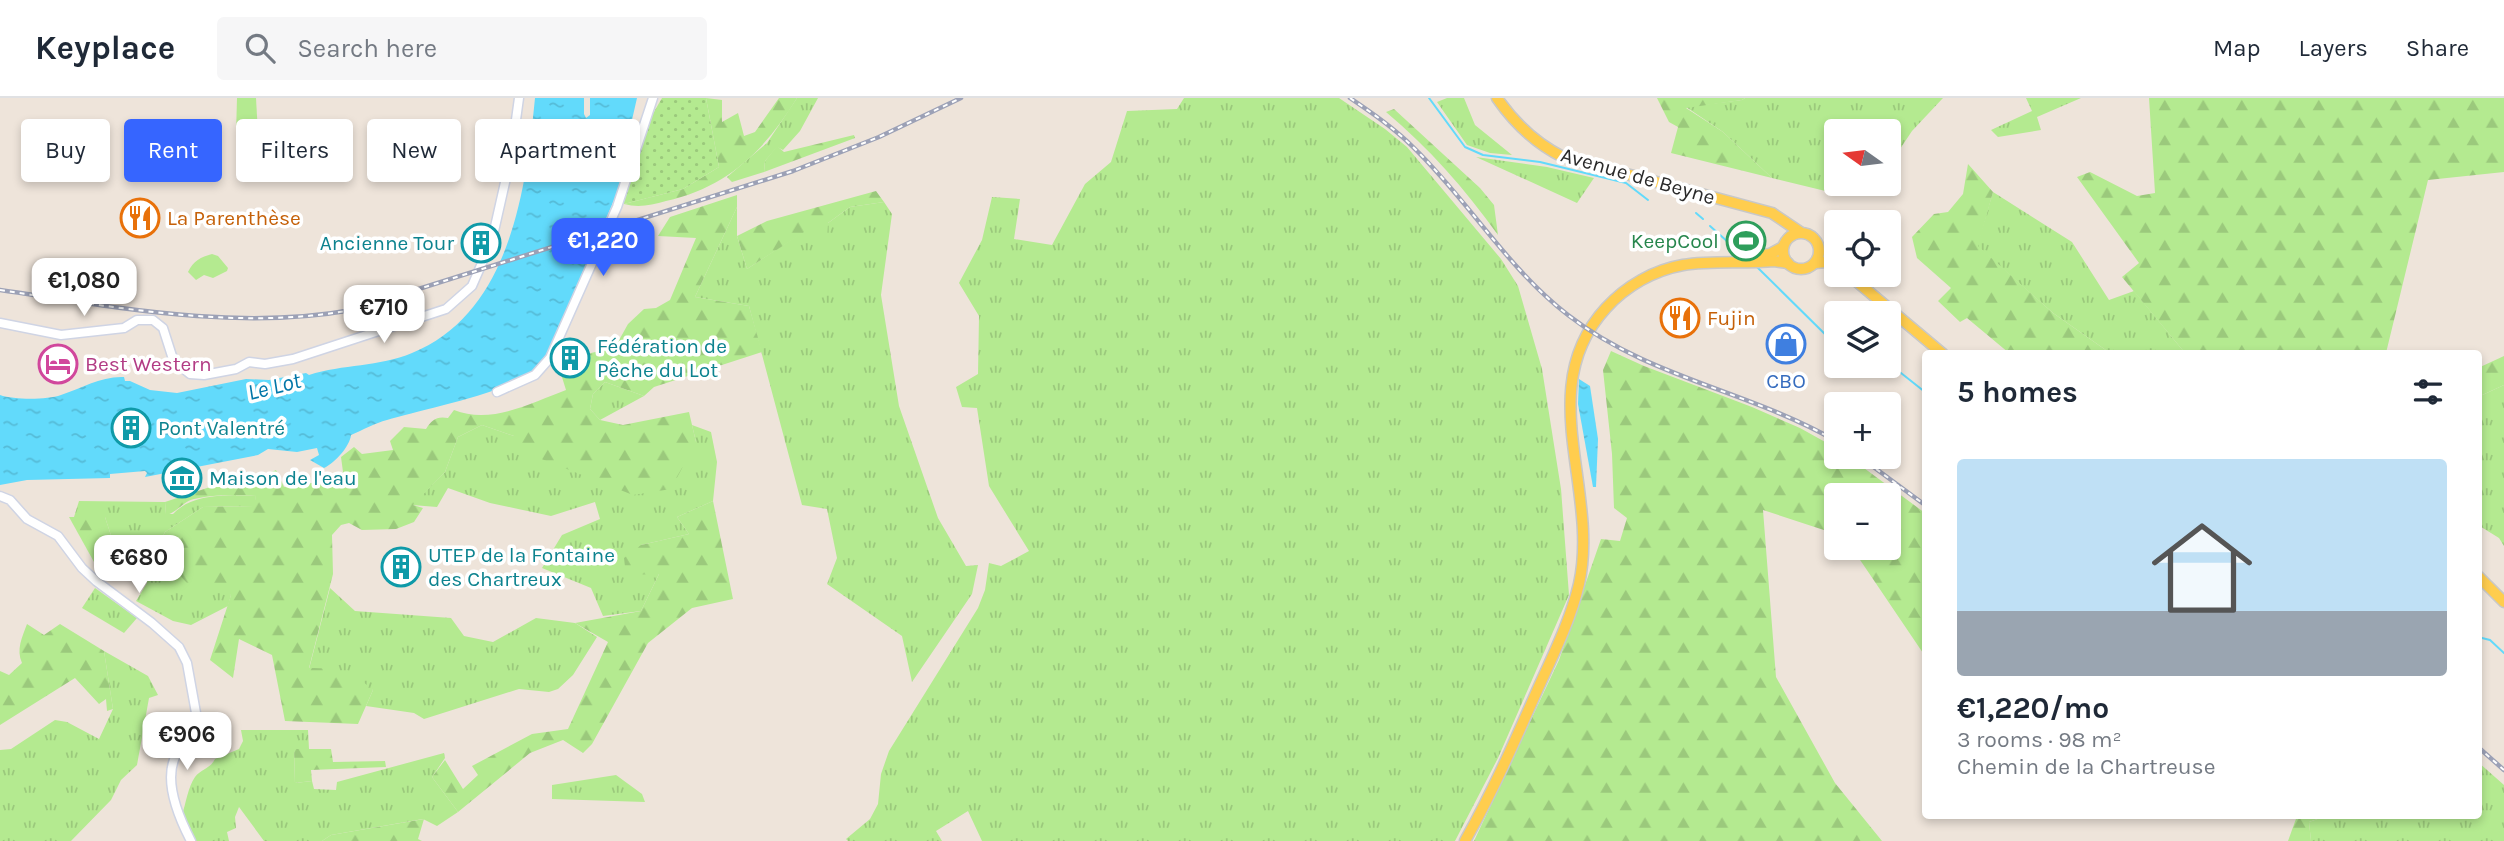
<!DOCTYPE html>
<meta charset="utf-8">
<style>
body{margin:0;font-family:Karla,sans-serif;background:#f6f6f7;color:#1f2937;height:100vh;display:flex;flex-direction:column;font-size:26px;white-space:nowrap}
*{box-sizing:border-box;margin:0}
p{font-size:23px;color:#747a83}
.icon{flex:none;width:38px;height:38px;fill:none;stroke:currentColor;stroke-width:2;stroke-linecap:round;stroke-linejoin:round}
.map{position:relative;flex:1;overflow:hidden}
.sheet{position:absolute;left:1922px;top:252px;width:560px;height:469px;display:flex;flex-direction:column;background:#fff;border-radius:7px;box-shadow:0 4px 10px #0003}
.sheet>*{flex:none}
.top-card{position:absolute;left:21px;top:21px;width:665px;height:63px;display:flex;gap:14px}
.needle{width:46px;rotate:284deg}
.buttons{position:absolute;left:1824px;top:21px;display:grid;gap:14px}
.buttons a{display:grid;place-items:center;width:77px;height:77px;border-radius:7px;background:#fff;box-shadow:0 4px 10px #0003;font-size:35px}
.price{position:absolute;translate:-50% -60px;padding:0 16px;border-radius:14px;background:#fff;color:#222;font-size:23px;line-height:46px;filter:drop-shadow(0 2px 4px #0008)}
.price::after{content:'';position:absolute;left:50%;top:42px;width:21px;height:16px;margin-left:-10px;background:inherit;clip-path:polygon(0 0,100% 0,50% 100%)}
.price.selected{background:#3665ff;color:#fff}
ul{padding:0;list-style:none}
li{display:grid;align-content:center;gap:14px;height:371px;padding:0 35px}
li+li{border-top:2px solid #e0e1e3}
li span{display:grid;place-items:center;height:217px;border-radius:7px;color:#555}
li>.icon{margin-inline-start:auto}
span .icon{width:126px;height:126px;fill:#fffc;stroke-width:1}
li b{font-size:30px}
h2{display:flex;justify-content:space-between;align-items:center;height:84px;padding:0 35px;font-size:30px}
.chip{padding:0 24px;border-radius:7px;background:#fff;box-shadow:0 4px 10px #0003;font-size:24px;line-height:63px}
.chip.selected{background:#3665ff;color:#fff}
header{display:flex;align-items:center;gap:42px;box-sizing:border-box;height:98px;padding:0 35px;background:#fff;border-bottom:2px solid #e0e1e3}
header strong{font-size:33px}
nav{display:flex;gap:38px;margin-inline-start:auto;font-size:24px}
.search{width:490px;height:63px;background:#f6f6f7;display:flex;align-items:center;gap:18px;box-sizing:border-box;padding:0 24px;border-radius:7px;color:#747a83;font-size:26px}
.map>svg:first-child{display:block}
</style>
<header>
<strong>Keyplace</strong>
<div class="search"><svg class="icon" aria-label="search" viewBox="0 0 24 24"><circle cx="10" cy="10" r="6"/><path d="M15 15l6 6"/></svg>Search here</div>
<nav><a>Map</a><a>Layers</a><a>Share</a></nav>
</header>
<div class="map">
<svg width="2504" height="743" viewBox="0 0 2504 743">
<defs>
<pattern id="grass-tufts" width="24" height="20" patternUnits="userSpaceOnUse" patternTransform="scale(1.75)"><rect width="24" height="20" fill="#b4ea90"/><path d="M3 7l-1-3M5 7V3M7 7l1-3M15 17l-1-3M17 17v-4M19 17l1-3" fill="none" stroke="#9bc97c"/></pattern>
<pattern id="forest-firs" width="22" height="20" patternUnits="userSpaceOnUse" patternTransform="scale(1.75)"><rect width="22" height="20" fill="#b4ea90"/><path d="M5 1l3.5 6h-7zM16 11l3.5 6h-7z" fill="#9bc97c"/></pattern>
<pattern id="garden-dots" width="8" height="8" patternUnits="userSpaceOnUse" patternTransform="scale(1.75)"><rect width="8" height="8" fill="#b4ea90"/><path d="M2 2h.1M6 6h.1" fill="none" stroke="#9bc97c" stroke-width="1.8" stroke-linecap="round"/></pattern>
<pattern id="water-ripples" width="26" height="14" patternUnits="userSpaceOnUse" patternTransform="scale(1.75)"><rect width="26" height="14" fill="#62dafb"/><path d="M2 4q2-2 4 0t4 0M15 11q2-2 4 0t4 0" fill="none" stroke="#55bbd7"/></pattern>
</defs>
<rect width="100%" height="100%" fill="#eee4da"/>
<g fill="url(#grass-tufts)">
<polygon points="797,0 818,0 800,33 783,52 777,49 765,63 764,74 732,84 727,79 767,45"/>
<polygon points="1184,0 1339,0 1385,31 1407,49 1501,161 1518,188 1542,271 1561,391 1569,497 1498,660 1455,743 982,743 968,713 936,733 942,743 848,743 846,741 870,721 878,706 881,676 889,653 978,510 985,492 989,465 1001,468 1029,453 989,388 977,310 962,309 956,289 978,276 979,218 959,185 982,142 992,99 1020,101 1014,141 1052,147 1085,86 1111,64 1127,13 1177,11"/>
<polygon points="1447,0 1464,0 1475,27 1512,57 1490,55 1467,47 1437,4"/>
<polygon points="1745,0 1943,0 1912,33 1888,69 1888,33 1836,33 1836,86 1866,86 1846,98 1772,80 1723,34 1686,9 1742,2"/>
<polygon points="2026,0 2081,0 2037,19 2041,32 1998,39 1991,32 2032,13"/>
<polygon points="1476,59 1547,69 1594,80 1577,105"/>
<polygon points="1993,94 2072,144 2109,202 2134,193 2185,255 2110,255 2053,215 1977,148"/>
<polygon points="884,104 892,116 881,197 899,308 938,420 966,468 978,467 972,496 912,584 902,538 827,486 837,460 827,411 802,407 749,208 695,199 737,109 737,138 747,171 809,130 828,125 850,109"/>
<polygon points="605,284 644,298 600,322 590,311 593,296"/>
<polygon points="2504,287 2504,448 2499,440 2478,427 2478,299"/>
<polygon points="482,327 514,338 696,344 692,327 711,334 717,364 713,403 677,419 689,436 641,447 659,476 641,513 603,518 591,490 542,470 562,437 600,421 595,404 551,418 490,405 448,390 437,409 412,407 445,374 458,339"/>
<path d="M256,397L255,408L203,409L165,434L160,444L231,497L228,508L191,527L173,523L136,503L147,485L146,473L130,461L119,462L105,419H74L79,403L165,404L166,416H173C194,394 227,398 256,397Z"/>
<polygon points="95,490 137,520 124,535 82,510"/>
<polygon points="330,490 355,513 451,520 464,538 493,544 536,520 575,525 597,539 573,577 558,591 549,594 519,591 424,621 414,615 366,608 373,592 309,571"/>
<polygon points="104,553 148,578 158,597 149,600 137,667 121,682 111,702 71,743 0,743 0,652 11,651 55,622 67,624 99,641 113,611"/>
<path d="M241,632H308L309,651H294L295,685L312,683L314,691L336,692L337,684L444,655L445,660L432,679L458,714L437,728L423,721L331,737L322,743H264L239,709L235,719L236,730L227,734L229,743H196L182,717C186,705 188,689 195,679C201,671 210,671 215,661L239,651L243,643Z"/>
<polygon points="2478,664 2504,687 2504,743 2311,743 2309,724 2326,718 2478,718"/>
<polygon points="616,677 642,696 645,704 552,701 552,687"/>
</g>
<g fill="url(#forest-firs)">
<path d="M706,0L722,2V24L738,15L744,38L755,34L779,0H797C765,52 728,89 666,103C651,107 639,110 624,106L683,91L719,69Z"/>
<polygon points="1657,0 1745,0 1742,2 1686,10 1723,34 1772,80 1671,55 1678,29 1669,24"/>
<polygon points="2149,0 2504,0 2504,74 2428,82 2386,255 2185,255 2122,179 2139,165 2077,79 2090,74 2137,98 2155,95"/>
<path d="M1394,11L1480,90L1494,107L1498,137C1465,91 1429,50 1386,14Z"/>
<polygon points="854,37 855,40 764,74 765,63 777,48 784,54"/>
<polygon points="1968,66 1993,94 1978,148 2053,215 2110,255 2009,255 1967,220 1960,224 1938,203 1951,190 1917,160 1912,139 1934,116 1948,114 1963,96"/>
<polygon points="876,93 884,104 850,109 828,125 827,143 809,131 747,171 737,138 767,123"/>
<path d="M737,97V109L695,199L749,208L762,254L654,289L644,298L605,284L593,296L590,311L600,322L623,327L689,314L696,344L671,391L633,397L516,351L514,338L482,327L458,339L445,374L413,407L423,410L414,424L396,431L362,432L349,425L341,427L332,437L333,476L309,570C339,570 350,572 373,592L358,626L285,623L272,557L239,541L233,580L210,562L231,497L187,485L170,467L160,444L165,434L203,409L254,408L256,397C237,397 213,396 194,401C183,403 177,415 166,417L165,404L225,384L256,382L276,372L284,389L339,381L343,374L341,359L354,349L362,356L393,352L390,343L404,329L426,331C432,322 436,318 448,320L454,312C491,327 531,305 566,292L561,276L591,255L608,251L618,244L628,226L644,211L656,210L670,202L696,140L658,138L670,119Z"/>
<polygon points="1611,253 1644,268 1752,309 1800,330 1836,350 1836,359 1849,359 1925,415 1925,558 1852,450 1888,450 1888,397 1836,397 1836,436 1763,412 1776,579 1835,685 1882,743 1474,743 1559,562 1601,441 1620,443 1627,420 1614,410 1612,356 1603,272"/>
<polygon points="2504,258 2504,287 2478,299 2478,270"/>
<polygon points="713,403 733,501 692,510 648,545 592,646 583,655 563,642 530,655 458,714 432,679 445,662 463,691 478,677 472,668 532,636 568,631 608,544 575,525 641,513 659,476 626,477 624,460 641,447 689,436 677,419"/>
<polygon points="69,419 105,419 119,462 116,472 94,464"/>
<path d="M27,526L44,537L60,526L104,553L113,611L107,613L106,601L99,606L75,580L0,627V573L9,577L22,565C16,551 22,540 27,526Z"/>
<polygon points="294,651 331,651 333,664 385,663 386,669 311,672 312,683 295,685"/>
<polygon points="2297,718 2326,718 2309,724 2311,743 2288,743"/>
<polygon points="424,721 418,741 422,743 322,743 331,737"/>
</g>
<g fill="#b4ea90">
<polygon points="237,0 256,0 258,36 236,36"/>
<path d="M212,156L218,158L228,170L227,173L213,180L204,177L196,182L188,174C193,163 201,159 212,156Z"/>
</g>
<polygon fill="url(#garden-dots)" points="662,0 706,0 719,69 683,91 624,106 623,99 651,19"/>
<g fill="url(#water-ripples)">
<path d="M535,0H584V16L586,20L590,17V0H637L624,57L629,61L628,69L545,265C524,292 422,311 387,322C375,325 363,332 351,337C350,348 335,365 324,370L310,362L319,357L317,350L297,354L268,351L258,357L145,379L147,375L145,373L110,376V380L27,382L0,387V297C15,302 46,302 61,297C82,290 101,278 124,279L125,283H130L150,292L177,295L246,281L269,282L306,275L309,277C343,266 379,269 412,255C510,215 526,92 535,0Z"/>
<polygon points="1579,281 1590,288 1598,341 1596,389 1593,389 1578,306"/>
</g>
<g fill="none" stroke-linecap="round" stroke-linejoin="round">
<g stroke="#62dafb" stroke-width="2">
<polyline points="1429,0 1465,49 1483,57 1540,64 1626,85 1648,102"/>
<polyline points="1696,115 1703,121"/>
<polyline points="1710,128 1747,161"/>
<polyline points="1757,169 1836,247"/>
<polyline points="1883,268 1901,275 1925,294"/>
<polyline points="2478,539 2490,542 2504,555"/>
</g>
<defs>
<g id="tertiary">
<polyline points="0,225 61,237 124,230 137,222 153,222 163,230 172,258 179,267 190,276 204,277 236,271 249,264 265,266 293,261 446,211 472,188 492,142 511,58 519,0"/>
<polyline points="497,294 535,277 550,260 617,109 653,0"/>
<path d="M0,398L10,402L27,421L58,438L82,470L96,483L152,525L179,549L187,565L198,626C195,641 182,645 176,657C163,682 179,720 191,743"/>
</g>
<g id="primary">
<path d="M1497,0C1515,26 1535,45 1563,59L1772,115L1800,134"/>
<circle cx="1801" cy="153" r="18"/>
<polyline points="1754,158 1770,156 1783,149"/>
<polyline points="1815,165 1826,164 1836,167"/>
<polyline points="1849,177 1943,256"/>
<polyline points="2478,478 2504,504"/>
<path d="M1465,743C1492,695 1514,645 1536,595C1552,559 1570,524 1579,486C1600,392 1532,290 1606,210C1626,188 1654,172 1683,167C1713,162 1744,166 1774,163L1788,165"/>
</g>
</defs>
<use href="#tertiary" stroke="#cfd4e4" stroke-width="11"/>
<use href="#primary" stroke="#c8c8c8" stroke-width="13"/>
<use href="#tertiary" stroke="#fff" stroke-width="8"/>
<use href="#primary" stroke="#ffcd4e" stroke-width="10"/>
<defs>
<g id="rail">
<path d="M1350,0C1372,15 1394,30 1413,49C1468,102 1507,170 1568,217C1649,280 1747,292 1836,343"/>
<path d="M0,192C115,209 236,233 352,212L793,73L879,39L961,0"/>
<polyline points="1860,359 1925,407"/>
<polyline points="2478,649 2504,672"/>
</g>
</defs>
<use href="#rail" stroke="#9ca1b6" stroke-width="4.5"/>
<use href="#rail" stroke="#fff" stroke-width="2" stroke-dasharray="5" stroke-linecap="butt"/>
</g>
<defs>
<symbol id="restaurant-ring" viewBox="-11 -11 22 22"><circle r="9.5" fill="#fff" stroke="#e8710a" stroke-width="1.5"/><path d="M-5-6h1v4h1v-4h1v4h1v-4h1v5L-1.5 .5V6h-2V.5L-5-1ZM5-6V6H3V1.5H1.5Q1.5-4 5-6Z" fill="#e8710a"/></symbol>
<symbol id="stadium-ring" viewBox="-11 -11 22 22"><circle r="9.5" fill="#fff" stroke="#2e9e5b" stroke-width="1.5"/><path d="M0-5a6.5 5 0 1 0 0 10a6.5 5 0 1 0 0-10ZM-3.5-1.8h7v3.6h-7Z" fill="#2e9e5b"/></symbol>
<symbol id="building-ring" viewBox="-11 -11 22 22"><circle r="9.5" fill="#fff" stroke="#0f9aa8" stroke-width="1.5"/><path d="M-4-6H4V6H1V3H-1V6H-4ZM-2.5-4.3h1.7v1.8h-1.7ZM.8-4.3h1.7v1.8H.8ZM-2.5-1h1.7V.8h-1.7ZM.8-1h1.7V.8H.8Z" fill="#0f9aa8"/></symbol>
<symbol id="shop-ring" viewBox="-11 -11 22 22"><circle r="9.5" fill="#fff" stroke="#3f7fe0" stroke-width="1.5"/><path d="M-5-2.5h2.3a2.7 3.5 0 0 1 5.4 0H5L5.5 6h-11ZM-1.5-2.5h3a1.5 2.3 0 0 0-3 0Z" fill="#3f7fe0"/></symbol>
<symbol id="hotel-ring" viewBox="-11 -11 22 22"><circle r="9.5" fill="#fff" stroke="#d1479c" stroke-width="1.5"/><path d="M-6-4.5h1.5V1H6V5H4.5V3h-9V5H-6ZM-4 0a1.8 1.8 0 1 1 3.6 0ZM.5 0V-2.5h3Q6-2.5 6 0Z" fill="#d1479c"/></symbol>
<symbol id="museum-ring" viewBox="-11 -11 22 22"><circle r="9.5" fill="#fff" stroke="#0f9aa8" stroke-width="1.5"/><path d="M0-6L6-3V-2H-6V-3ZM-5-1h2V3h-2ZM-1-1h2V3h-2ZM3-1h2V3H3ZM-6 4H6V6H-6Z" fill="#0f9aa8"/></symbol>
</defs>
<g fill-rule="evenodd">
<use href="#restaurant-ring" x="118" y="98" width="44" height="44"/>
<use href="#stadium-ring" x="1724" y="121" width="44" height="44"/>
<use href="#building-ring" x="459" y="123" width="44" height="44"/>
<use href="#restaurant-ring" x="1658" y="198" width="44" height="44"/>
<use href="#shop-ring" x="1764" y="224" width="44" height="44"/>
<use href="#building-ring" x="548" y="238" width="44" height="44"/>
<use href="#hotel-ring" x="36" y="244" width="44" height="44"/>
<use href="#building-ring" x="109" y="308" width="44" height="44"/>
<use href="#museum-ring" x="160" y="358" width="44" height="44"/>
<use href="#building-ring" x="379" y="447" width="44" height="44"/>
</g>
<g text-anchor="middle" stroke-width="7" stroke-linejoin="round" paint-order="stroke">
<g font-size="21" fill="#2a2a2a" stroke="#fff">
<text transform="translate(1638 78) rotate(16)" y="7">Avenue de Beyne</text>
</g>
<g font-size="21" fill="#c56008" stroke="#fff" text-anchor="start">
<text x="167" y="127">La Parenthèse</text>
<text x="1707" y="227">Fujin</text>
</g>
<g font-size="21" fill="#27864d" stroke="#fff" text-anchor="end">
<text x="1719" y="150">KeepCool</text>
</g>
<g font-size="21" fill="#0d838f" stroke="#fff" text-anchor="start">
<text x="454" y="152" text-anchor="end">Ancienne Tour</text>
<text x="597" y="255">Fédération de<tspan x="597" dy="24">Pêche du Lot</tspan></text>
<text x="158" y="337">Pont Valentré</text>
<text x="209" y="387">Maison de l'eau</text>
<text x="428" y="464">UTEP de la Fontaine<tspan x="428" dy="24">des Chartreux</tspan></text>
</g>
<g font-size="21" fill="#b23c85" stroke="#fff" text-anchor="start">
<text x="85" y="273">Best Western</text>
</g>
<g font-size="21" fill="#366cbe" stroke="#fff">
<text x="1786" y="290">CBO</text>
</g>
<g font-size="23" font-style="italic" fill="#0076a8" stroke="#fff">
<text transform="translate(274 288) rotate(-14)" y="8">Le Lot</text>
</g>
</g>
</svg>
<div class="buttons">
<a><svg class="needle" viewBox="-14 -14 28 28"><path d="M0-13l5 13h-10z" fill="#e53935"/><path d="M0 13l5-13h-10z" fill="#747a83"/></svg></a>
<a><svg class="icon" aria-label="locate" viewBox="0 0 24 24"><circle cx="12" cy="12" r="6"/><path d="M12 2v4M12 18v4M2 12h4M18 12h4"/></svg></a>
<a><svg class="icon" aria-label="layers" viewBox="0 0 24 24"><path d="M12 4l9 5-9 5-9-5zM3 14l9 5 9-5"/></svg></a>
<a>+</a>
<a>−</a>
</div>
<b class="price selected" style="left:603px;top:180px">€1,220</b>
<b class="price" style="left:84px;top:220px">€1,080</b>
<b class="price" style="left:384px;top:247px">€710</b>
<b class="price" style="left:139px;top:497px">€680</b>
<b class="price" style="left:187px;top:674px">€906</b>
<div class="top-card">
<a class="chip">Buy</a>
<a class="chip selected">Rent</a>
<a class="chip">Filters</a>
<a class="chip">New</a>
<a class="chip">Apartment</a>
</div>
<section class="sheet">
<h2>5 homes<svg class="icon" aria-label="filters" viewBox="0 0 24 24"><path d="M4 7h16M4 17h16"/><circle cx="9" cy="7" r="2"/><circle cx="15" cy="17" r="2"/></svg></h2>
<ul>
<li><span style="background:linear-gradient(#bfe0f5 70%,#9aa5b1 0)"><svg class="icon" aria-label="home" viewBox="0 0 24 24"><path d="M3 11l9-7 9 7M6 9v11h12V9"/></svg></span><div><b>€1,220/mo</b><p>3 rooms · 98 m²</p><p>Chemin de la Chartreuse</p></div></li>
</ul>
</section>
</div>
